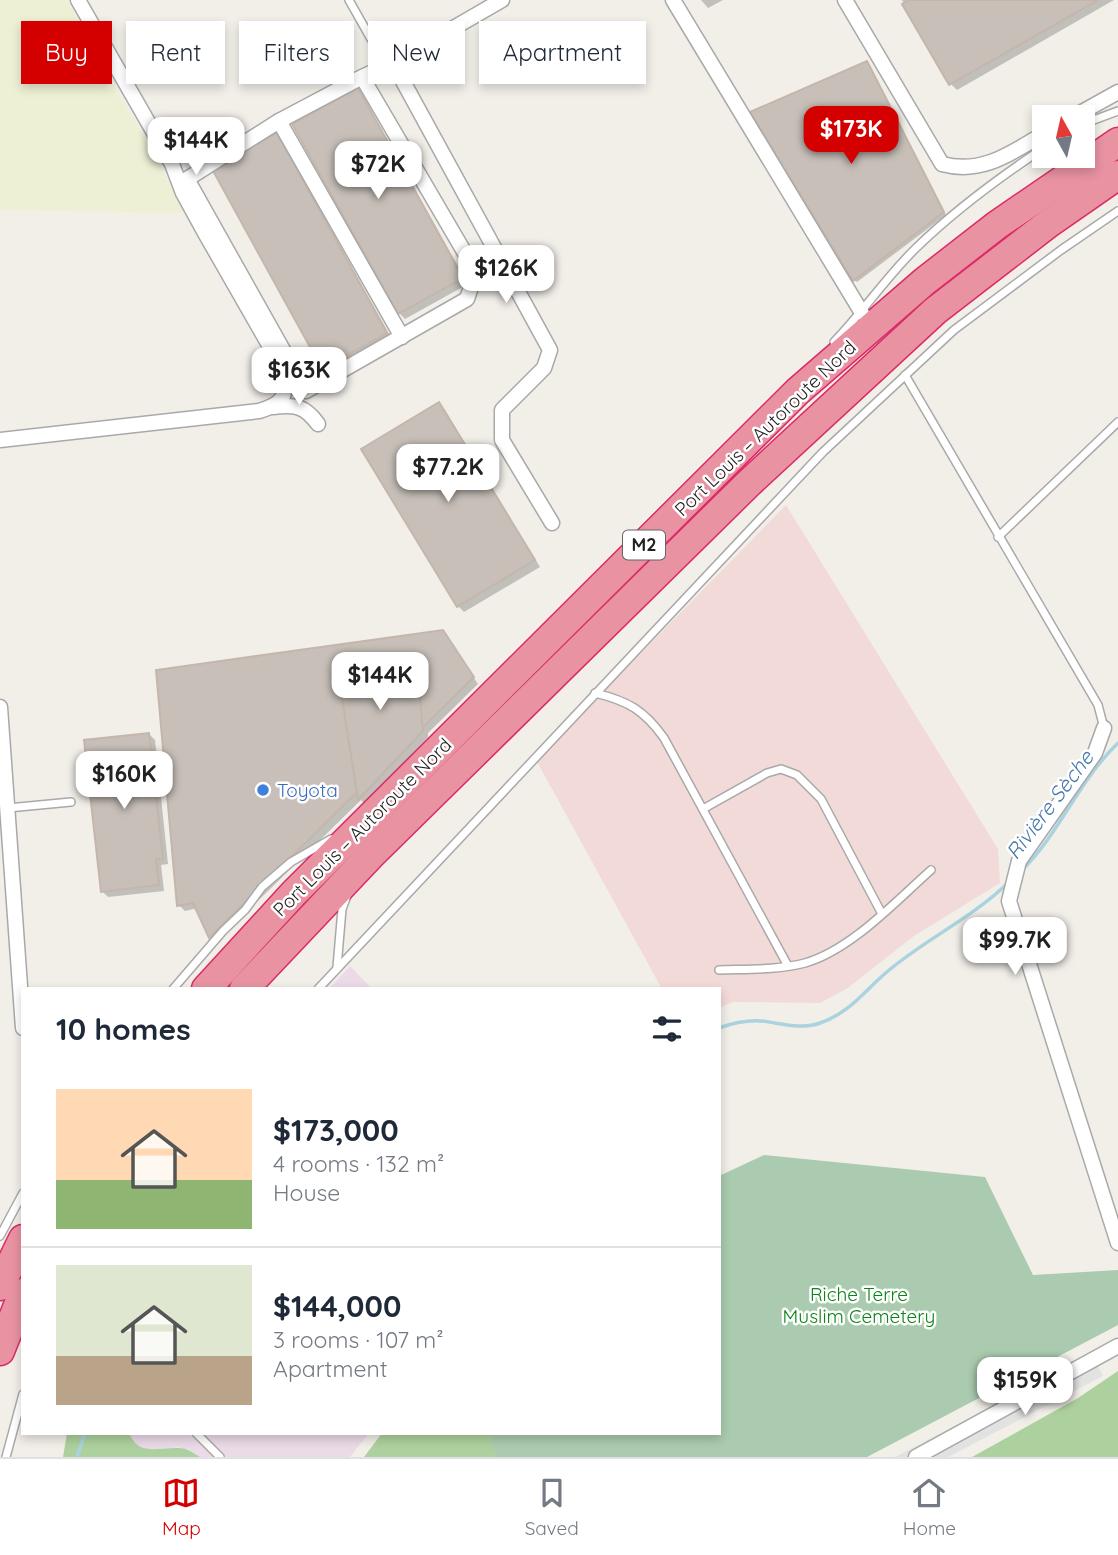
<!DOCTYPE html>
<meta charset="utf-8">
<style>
body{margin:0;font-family:Quicksand,sans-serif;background:#f6f6f7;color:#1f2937;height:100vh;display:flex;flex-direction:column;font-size:26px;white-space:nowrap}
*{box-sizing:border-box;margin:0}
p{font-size:23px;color:#747a83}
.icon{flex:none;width:38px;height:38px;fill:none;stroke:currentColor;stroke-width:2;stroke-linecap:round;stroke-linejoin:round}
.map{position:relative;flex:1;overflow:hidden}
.side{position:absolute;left:21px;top:987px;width:700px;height:448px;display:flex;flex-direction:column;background:#fff;border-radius:0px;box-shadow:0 4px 10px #0003}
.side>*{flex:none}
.top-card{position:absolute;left:21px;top:21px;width:700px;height:63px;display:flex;gap:14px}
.needle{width:46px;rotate:352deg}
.controls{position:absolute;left:1032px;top:105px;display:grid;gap:14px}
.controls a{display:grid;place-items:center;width:63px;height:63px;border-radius:0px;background:#fff;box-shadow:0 4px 10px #0003;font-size:35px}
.price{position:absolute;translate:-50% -60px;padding:0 16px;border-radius:14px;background:#fff;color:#222;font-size:23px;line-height:46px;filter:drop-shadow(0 2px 4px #0008)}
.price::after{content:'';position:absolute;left:50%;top:42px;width:21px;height:16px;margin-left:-10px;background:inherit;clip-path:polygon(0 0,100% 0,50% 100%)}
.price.on{background:#d40000;color:#fff}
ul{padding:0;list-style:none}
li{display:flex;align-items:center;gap:21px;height:175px;padding:0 35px}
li+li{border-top:2px solid #e0e1e3}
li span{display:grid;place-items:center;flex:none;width:196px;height:140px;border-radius:0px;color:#555}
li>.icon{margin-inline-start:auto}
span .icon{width:84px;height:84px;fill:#fffc;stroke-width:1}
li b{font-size:30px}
h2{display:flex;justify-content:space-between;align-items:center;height:84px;padding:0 35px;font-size:30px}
.pill{padding:0 24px;border-radius:0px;background:#fff;box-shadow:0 4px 10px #0003;font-size:24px;line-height:63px}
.pill.on{background:#d40000;color:#fff}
.dock{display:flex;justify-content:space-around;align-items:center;height:98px;border-top:2px solid #e0e1e3;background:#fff;font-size:19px;color:#747a83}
.dock a{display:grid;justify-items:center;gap:4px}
.dock .on{color:#d40000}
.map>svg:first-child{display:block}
</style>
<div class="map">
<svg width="1118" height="1457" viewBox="0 0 1118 1457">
<rect width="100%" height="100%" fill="#f2efe9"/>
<polygon fill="#f2dad9" points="786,505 998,849 1000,883 914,936 848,988 820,1003 733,1002 719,1008 719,989 662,989 536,760"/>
<g fill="#ebdbe8">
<polygon points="350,966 372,989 329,989"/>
<polygon points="129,1433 369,1433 350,1457 200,1457 188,1450 176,1447 154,1457 141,1454 132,1447"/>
</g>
<polygon fill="#eef0d5" points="0,0 67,0 186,213 0,210"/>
<g fill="#add19e">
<polygon points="1118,1371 1118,1457 972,1457 1078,1398"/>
<path d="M67,1433H129C139,1457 158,1447 179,1448C186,1448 194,1453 200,1457H63Z"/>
<polygon points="382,1433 524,1433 512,1457 364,1457"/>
</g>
<polygon fill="#aacbaf" points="764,1155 985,1177 1033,1275 1118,1270 1118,1325 867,1457 497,1457 490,1439 501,1433 719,1433 719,1176"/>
<polygon fill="#e2e2e2" points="1092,1354 1103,1376 948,1457 895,1457"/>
<g fill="#0003">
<polygon points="701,0 723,0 708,8"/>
<polygon points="902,0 1114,0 957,90 951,84"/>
<polygon points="869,66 946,215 857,282 854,280"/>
<polygon points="358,90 363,96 468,284 405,319 399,313"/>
<polygon points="277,136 282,142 392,339 330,373 324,368"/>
<polygon points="439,404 445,410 540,567 464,612 458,606"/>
<polygon points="443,632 478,684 428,733 428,737 365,804 361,800 216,942 210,937 198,908 185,911 179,905"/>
<polygon points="149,734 155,740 168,864 161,865 164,891 108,897 102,891"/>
</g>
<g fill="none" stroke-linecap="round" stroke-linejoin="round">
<g stroke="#aad3df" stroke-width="3.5">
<path d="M1022,870C1059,834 1079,780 1118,743"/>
<path d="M719,1028C733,1023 746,1020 761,1021C780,1023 801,1030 820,1023C850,1013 865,990 888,971C926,939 972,918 1009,882"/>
<polyline points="77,1457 85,1433"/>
</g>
</g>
<g fill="#c7bfb8" stroke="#c4b6ab" stroke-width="2">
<polygon points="909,0 1098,0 949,85 902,4"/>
<polygon points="867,61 944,212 853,281 750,112"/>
<polygon points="358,88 463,278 398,314 292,124"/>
<polygon points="277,133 387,333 322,369 212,169"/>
<polygon points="439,402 535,560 457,607 361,449"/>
<polygon points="443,630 474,677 209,938 193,903 177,906 156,670"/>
<polygon points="416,653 423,731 358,800 336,660"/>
<polygon points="149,733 163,859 156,859 159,885 101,892 84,740"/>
</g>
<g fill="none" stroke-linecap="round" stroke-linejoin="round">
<defs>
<g id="lane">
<polyline points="349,0 371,39 396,60"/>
<polyline points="1083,124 1118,111"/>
<path d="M834,342C863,312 887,276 916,248C955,210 1000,177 1045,147"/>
<polyline points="905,375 1098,705 1104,728"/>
<polyline points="998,537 1118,422"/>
<path d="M595,693C628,701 644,710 664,738L788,966"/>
<polyline points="8,808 71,802"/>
<polyline points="703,809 767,773 781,769 797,775 821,799 882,914"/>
<polyline points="337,967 342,909 347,896"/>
<path d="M719,970C747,969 778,970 805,963C851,950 896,901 931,870"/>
<polyline points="173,989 223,931 245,910 262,887 291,862 331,839"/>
<polyline points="318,989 823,452 954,330 1061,250 1118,211"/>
<polyline points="0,1236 23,1193"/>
<polyline points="196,1433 220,1457"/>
<polyline points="6,1457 23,1394"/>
</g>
<g id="street">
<polyline points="673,0 862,313"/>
<path d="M845,0L942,164C982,175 1011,153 1045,133"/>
<polyline points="393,63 550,350 544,368 502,410 502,440 552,523"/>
<polyline points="362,77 476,272 467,299 306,391 187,179 279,121 362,77 393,63 502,0"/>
<polyline points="1073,117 1118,92"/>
<polyline points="279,121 402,337"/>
<path d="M273,407C295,404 305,406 318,424"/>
<path d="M0,440L259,411C283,404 288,396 284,371L205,233L183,193L172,164L78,0"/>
<polyline points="0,707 23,1028"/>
<polyline points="1104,728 1095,753 1019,861 1009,901 1118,1243"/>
<polyline points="916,1457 1118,1346"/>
</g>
<g id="highway">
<polyline points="206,989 294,893 798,391 925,281 997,225 1118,142"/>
<polyline points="244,989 370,856 750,482 935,311 1049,223 1118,175"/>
<polyline points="0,1286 23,1239"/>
<polyline points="0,1351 23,1293"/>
</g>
</defs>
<use href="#lane" stroke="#a9a9a9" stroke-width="10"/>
<use href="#street" stroke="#a9a9a9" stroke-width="17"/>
<use href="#highway" stroke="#dc2a67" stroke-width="31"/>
<use href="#lane" stroke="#fff" stroke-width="7"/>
<use href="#street" stroke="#fff" stroke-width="14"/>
<use href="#highway" stroke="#e892a2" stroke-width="28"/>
</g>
<circle fill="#3f7fe0" stroke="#fff" stroke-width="2.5" cx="263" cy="790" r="7"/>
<g text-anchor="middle" stroke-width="5" stroke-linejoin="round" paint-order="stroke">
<rect fill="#fff" stroke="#646464" stroke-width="2" x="623" y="530.5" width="42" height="29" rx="5"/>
<g font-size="18" font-weight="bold" fill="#222">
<text x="644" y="551">M2</text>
</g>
<g font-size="19" fill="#222" stroke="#fff">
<text transform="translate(765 428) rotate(-44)" y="7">Port Louis – Autoroute Nord</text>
<text transform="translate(362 827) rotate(-45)" y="7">Port Louis – Autoroute Nord</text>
</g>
<g font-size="19" fill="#366cbe" stroke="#fff" text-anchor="start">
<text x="277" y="797">Toyota</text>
</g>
<g font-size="19" fill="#0c8416" stroke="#fff">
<text x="859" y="1301">Riche Terre<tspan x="859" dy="22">Muslim Cemetery</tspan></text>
</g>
<g font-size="21" font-style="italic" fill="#4a7aab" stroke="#fff">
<text transform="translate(1050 805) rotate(-53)" y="7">Rivière Sèche</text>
</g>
</g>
</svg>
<div class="controls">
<a><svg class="needle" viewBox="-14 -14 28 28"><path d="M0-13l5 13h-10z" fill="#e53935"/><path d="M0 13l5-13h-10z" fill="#747a83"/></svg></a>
</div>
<b class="price on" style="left:851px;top:166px">$173K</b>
<b class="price" style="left:196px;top:177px">$144K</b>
<b class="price" style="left:378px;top:201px">$72K</b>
<b class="price" style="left:506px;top:305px">$126K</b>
<b class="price" style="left:299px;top:407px">$163K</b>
<b class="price" style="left:448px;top:504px">$77.2K</b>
<b class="price" style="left:380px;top:712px">$144K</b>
<b class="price" style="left:124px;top:811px">$160K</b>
<b class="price" style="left:1015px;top:977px">$99.7K</b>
<b class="price" style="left:1025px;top:1417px">$159K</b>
<div class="top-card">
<a class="pill on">Buy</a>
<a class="pill">Rent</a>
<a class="pill">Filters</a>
<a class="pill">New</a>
<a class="pill">Apartment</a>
</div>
<section class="side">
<h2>10 homes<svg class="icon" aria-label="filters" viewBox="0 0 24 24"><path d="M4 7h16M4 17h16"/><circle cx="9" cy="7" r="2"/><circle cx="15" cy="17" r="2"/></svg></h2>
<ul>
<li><span style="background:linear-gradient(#ffd9b3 65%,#8fb573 0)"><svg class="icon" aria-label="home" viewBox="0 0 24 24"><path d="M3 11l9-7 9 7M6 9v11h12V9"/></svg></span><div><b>$173,000</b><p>4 rooms · 132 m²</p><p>House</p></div></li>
<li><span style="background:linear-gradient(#dfe7d0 65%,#b9a48a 0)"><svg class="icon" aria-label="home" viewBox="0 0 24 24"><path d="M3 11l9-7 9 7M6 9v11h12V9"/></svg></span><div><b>$144,000</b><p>3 rooms · 107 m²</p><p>Apartment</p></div></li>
</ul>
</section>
</div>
<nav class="dock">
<a class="on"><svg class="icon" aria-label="map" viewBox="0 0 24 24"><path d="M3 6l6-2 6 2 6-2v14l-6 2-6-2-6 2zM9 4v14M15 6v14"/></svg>Map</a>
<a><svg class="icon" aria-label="saved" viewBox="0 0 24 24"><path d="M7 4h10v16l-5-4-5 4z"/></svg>Saved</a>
<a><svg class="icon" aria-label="home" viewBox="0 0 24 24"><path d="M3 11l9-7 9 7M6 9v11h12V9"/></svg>Home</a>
</nav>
